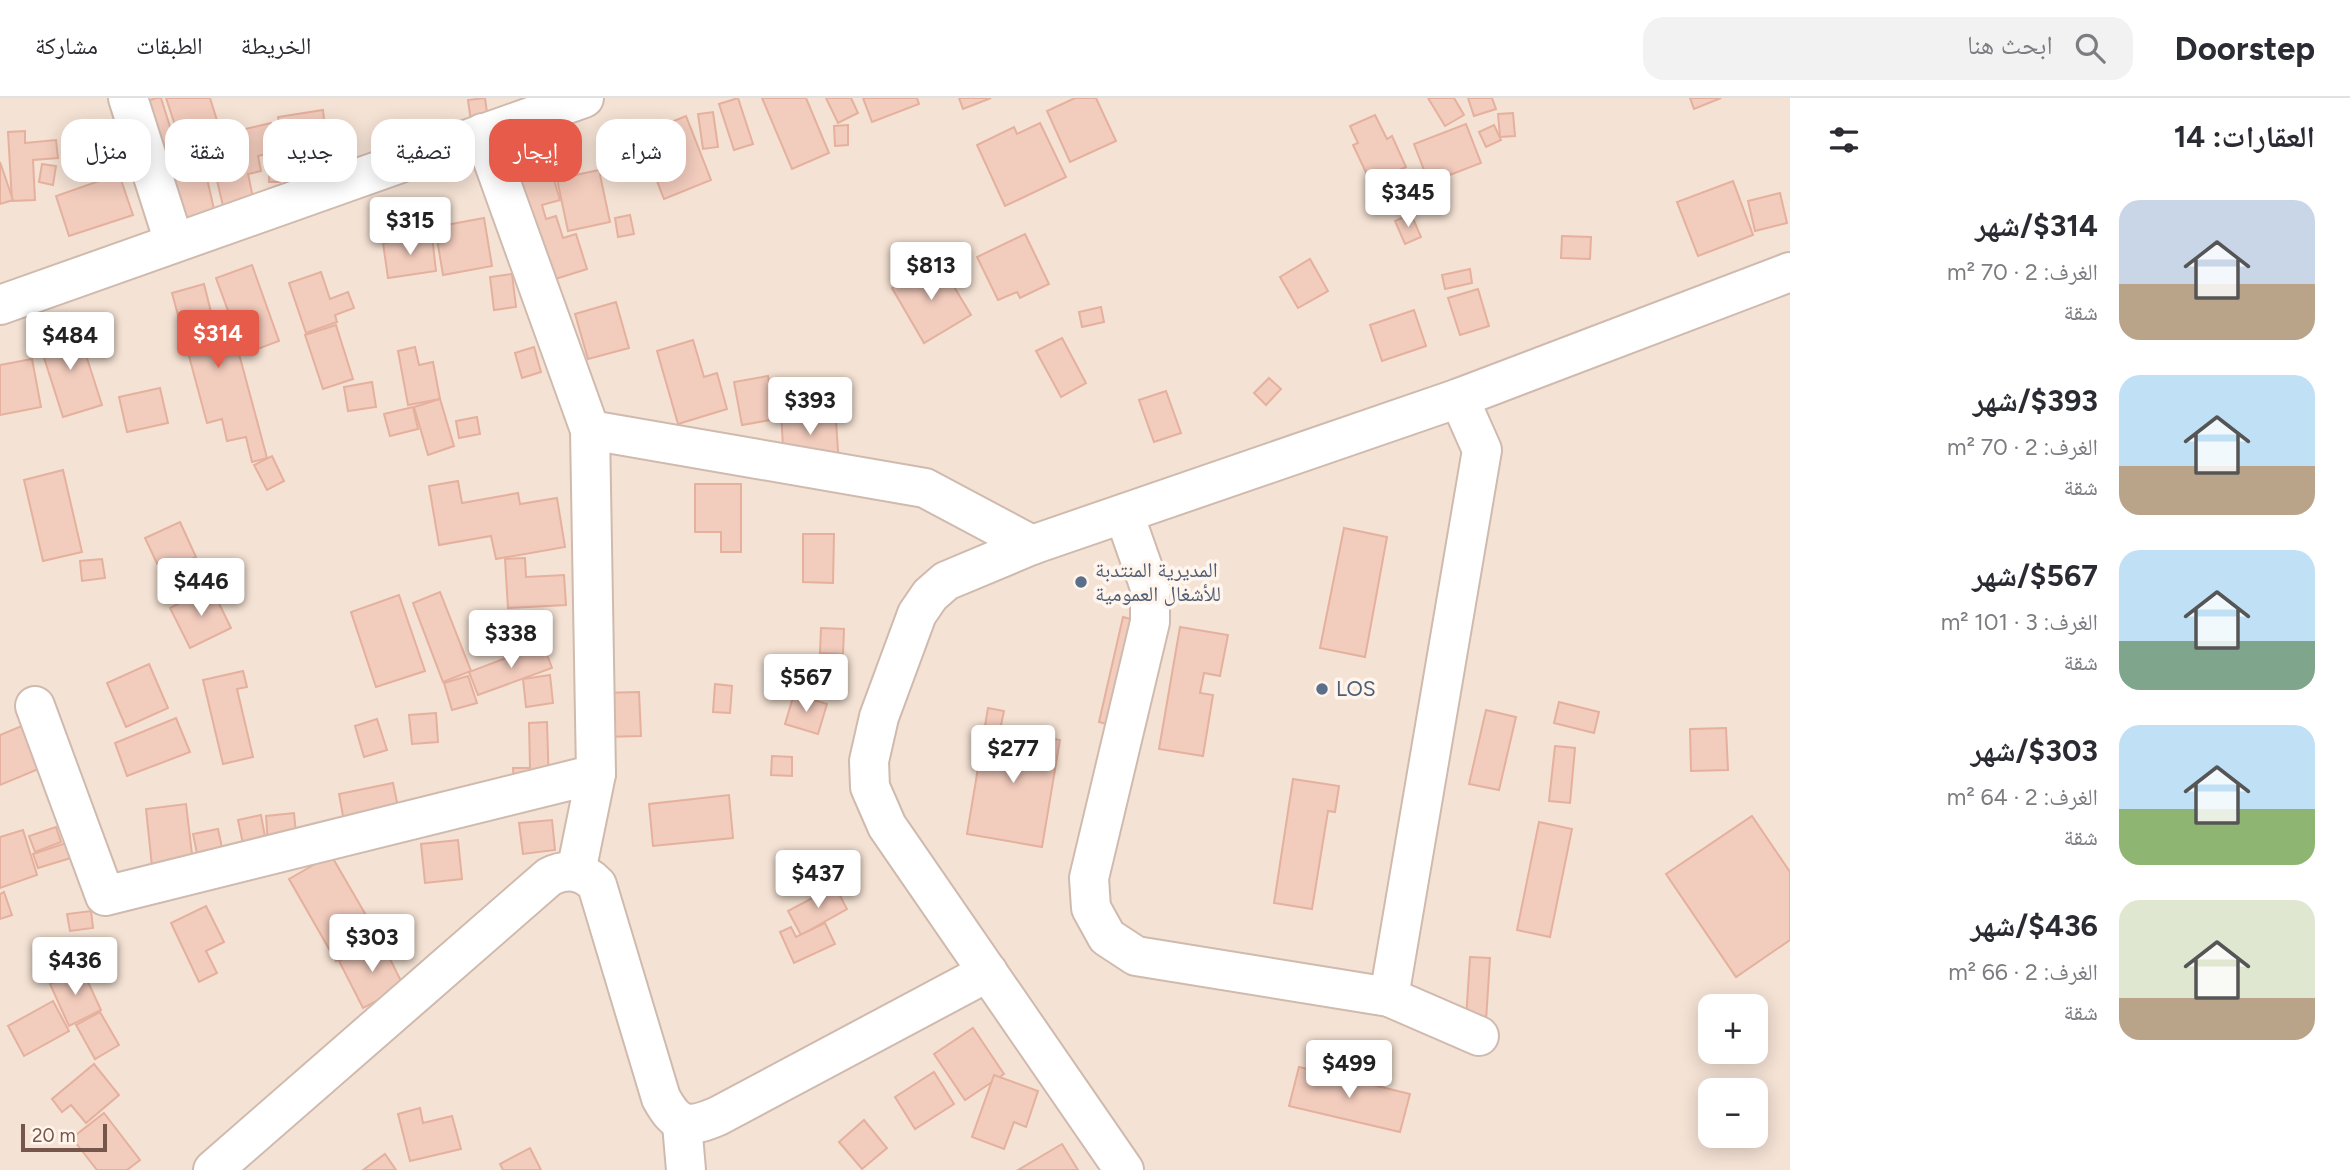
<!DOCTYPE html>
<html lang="ar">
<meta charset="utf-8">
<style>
body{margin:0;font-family:Figtree,"Noto Naskh Arabic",sans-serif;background:#f2f2f3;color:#2b2b33;direction:rtl;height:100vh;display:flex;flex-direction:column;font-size:26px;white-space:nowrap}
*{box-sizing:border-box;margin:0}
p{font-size:23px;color:#7c7c81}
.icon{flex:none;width:38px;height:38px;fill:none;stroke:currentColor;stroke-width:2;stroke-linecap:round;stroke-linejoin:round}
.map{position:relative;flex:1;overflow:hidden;direction:ltr}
.details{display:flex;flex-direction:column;background:#fff;width:560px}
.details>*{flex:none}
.top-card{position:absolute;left:21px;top:21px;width:665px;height:63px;direction:rtl;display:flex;gap:14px}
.fabs{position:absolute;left:1698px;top:896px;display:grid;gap:14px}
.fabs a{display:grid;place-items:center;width:70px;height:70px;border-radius:14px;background:#fff;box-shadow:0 4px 18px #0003;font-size:35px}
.scale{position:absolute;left:21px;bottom:18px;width:86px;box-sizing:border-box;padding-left:7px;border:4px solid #76554a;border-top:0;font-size:19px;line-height:24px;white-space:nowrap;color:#76554a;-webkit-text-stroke:5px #fff5ec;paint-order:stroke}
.price{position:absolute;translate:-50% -60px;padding:0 16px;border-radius:7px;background:#fff;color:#222;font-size:23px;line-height:46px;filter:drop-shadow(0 2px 4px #0008)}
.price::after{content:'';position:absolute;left:50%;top:42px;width:21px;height:16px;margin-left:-10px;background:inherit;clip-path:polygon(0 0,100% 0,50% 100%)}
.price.active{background:#e75b4a;color:#fff}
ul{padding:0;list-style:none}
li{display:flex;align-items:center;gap:21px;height:175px;padding:0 35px}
li span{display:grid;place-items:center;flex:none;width:196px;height:140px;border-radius:21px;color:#555}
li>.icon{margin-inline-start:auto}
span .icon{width:84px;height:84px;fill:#fffc;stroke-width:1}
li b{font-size:30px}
h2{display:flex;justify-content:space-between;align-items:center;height:84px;padding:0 35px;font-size:30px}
.pill{padding:0 24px;border-radius:21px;background:#fff;box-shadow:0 4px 18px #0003;font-size:24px;line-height:63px}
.pill.active{background:#e75b4a;color:#fff}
header{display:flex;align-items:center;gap:42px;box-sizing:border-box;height:98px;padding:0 35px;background:#fff;border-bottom:2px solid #e1e1e2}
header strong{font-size:33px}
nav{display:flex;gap:38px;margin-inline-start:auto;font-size:24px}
.search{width:490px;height:63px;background:#f2f2f3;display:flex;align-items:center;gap:18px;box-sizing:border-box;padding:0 24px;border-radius:21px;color:#7c7c81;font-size:26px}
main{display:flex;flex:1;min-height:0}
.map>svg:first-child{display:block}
</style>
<header>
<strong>Doorstep</strong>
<div class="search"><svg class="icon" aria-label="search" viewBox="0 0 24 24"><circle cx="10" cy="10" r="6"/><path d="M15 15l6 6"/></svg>ابحث هنا</div>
<nav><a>الخريطة</a><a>الطبقات</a><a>مشاركة</a></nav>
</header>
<main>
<section class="details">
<h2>العقارات: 14<svg class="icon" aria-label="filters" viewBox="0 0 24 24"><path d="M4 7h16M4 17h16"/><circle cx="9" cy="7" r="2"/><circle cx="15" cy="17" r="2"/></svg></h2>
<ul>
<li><span style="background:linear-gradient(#c9d6e8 60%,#b9a48a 0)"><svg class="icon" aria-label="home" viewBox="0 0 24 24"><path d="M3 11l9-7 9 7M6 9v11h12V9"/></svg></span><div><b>$314/شهر</b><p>الغرف: 2 · 70 m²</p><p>شقة</p></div></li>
<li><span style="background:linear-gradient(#bfe0f5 65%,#b9a48a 0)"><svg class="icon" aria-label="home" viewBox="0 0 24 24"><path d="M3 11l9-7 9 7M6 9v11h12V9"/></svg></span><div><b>$393/شهر</b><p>الغرف: 2 · 70 m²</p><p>شقة</p></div></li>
<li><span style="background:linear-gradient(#bfe0f5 65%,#7fa58c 0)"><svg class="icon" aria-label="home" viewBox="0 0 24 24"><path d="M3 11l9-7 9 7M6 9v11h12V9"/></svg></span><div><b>$567/شهر</b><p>الغرف: 3 · 101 m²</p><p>شقة</p></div></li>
<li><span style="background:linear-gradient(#bfe0f5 60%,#8fb573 0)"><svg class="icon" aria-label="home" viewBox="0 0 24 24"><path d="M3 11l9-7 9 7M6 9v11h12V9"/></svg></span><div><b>$303/شهر</b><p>الغرف: 2 · 64 m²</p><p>شقة</p></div></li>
<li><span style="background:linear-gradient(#dfe7d0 70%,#b9a48a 0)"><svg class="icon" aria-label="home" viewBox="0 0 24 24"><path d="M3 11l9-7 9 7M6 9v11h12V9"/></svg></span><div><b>$436/شهر</b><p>الغرف: 2 · 66 m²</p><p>شقة</p></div></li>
</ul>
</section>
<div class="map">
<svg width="1790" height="1072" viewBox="0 0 1790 1072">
<rect width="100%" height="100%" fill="#fdf1e6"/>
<path fill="#f4e2d4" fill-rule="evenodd" d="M0,0H1790V1072H0ZM1710,908H1755V954H1710ZM1710,992H1755V1038H1710Z"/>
<g fill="#f2ccbd" stroke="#e5b09d" stroke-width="2">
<polygon points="156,0 161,0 177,51 153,59 136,7"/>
<polygon points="166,0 210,0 220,32 181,45"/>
<polygon points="485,0 488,22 471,24 468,2"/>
<polygon points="738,0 753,46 734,52 719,6"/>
<polygon points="762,0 806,0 829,55 792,71"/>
<polygon points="826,0 851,0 858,15 838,25"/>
<polygon points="863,0 917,0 919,6 872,24"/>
<polygon points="959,0 991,0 963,11"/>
<polygon points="1075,0 1096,0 1116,43 1070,64 1047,13"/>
<polygon points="1428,0 1454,0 1464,17 1445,28"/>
<polygon points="1468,0 1492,0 1496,11 1474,18"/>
<polygon points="1690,0 1721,0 1694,11"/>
<polygon points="323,12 327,50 283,55 278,19"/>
<polygon points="713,14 718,49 703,51 698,16"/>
<polygon points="1513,15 1515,38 1500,39 1498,16"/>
<polygon points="1375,17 1387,41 1392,38 1406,69 1371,85 1353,47 1358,45 1350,28"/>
<polygon points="686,18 711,82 664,101 639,37"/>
<polygon points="271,25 278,53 258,58 261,73 248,76 254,105 224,112 215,74 206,76 218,129 175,138 154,52"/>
<polygon points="1040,25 1066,79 1005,108 977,47 1014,29 1017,36"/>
<polygon points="1466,26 1481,65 1429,85 1414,46"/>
<polygon points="848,27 848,47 835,48 834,28"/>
<polygon points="1494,27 1501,42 1486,49 1479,34"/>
<polygon points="25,33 25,45 56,42 58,60 33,62 35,102 12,103 8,34"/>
<polygon points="270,58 280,59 280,84 269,84"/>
<polygon points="569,61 573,76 554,82 560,102 542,107 546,121 556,118 563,140 576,136 587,171 530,189 497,84"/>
<polygon points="0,64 13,102 0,106"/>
<polygon points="42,66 56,68 53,87 39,84"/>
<polygon points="599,72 610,124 568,133 557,81"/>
<polygon points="119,76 133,117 69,138 56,98"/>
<polygon points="1733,83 1753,137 1698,158 1677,104"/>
<polygon points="1780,95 1787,125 1755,133 1748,103"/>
<polygon points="1411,116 1421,139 1405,146 1395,123"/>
<polygon points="630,117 634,136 618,139 615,120"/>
<polygon points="484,120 492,168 443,177 435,129"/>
<polygon points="1025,136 1049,186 1020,200 1017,194 998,202 977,159"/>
<polygon points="432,138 436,173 388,180 383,145"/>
<polygon points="1562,138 1591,139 1590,161 1561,160"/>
<polygon points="1310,161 1328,193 1298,210 1280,179"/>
<polygon points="938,162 971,217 924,245 892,190"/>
<polygon points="252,167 279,243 244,256 216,180"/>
<polygon points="1470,171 1472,185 1445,191 1442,177"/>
<polygon points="321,174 330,201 348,194 354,210 335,217 337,224 306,235 289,185"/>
<polygon points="512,176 516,209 494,212 490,179"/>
<polygon points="204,186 215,230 231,226 267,360 252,364 246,339 227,343 222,321 207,325 172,195"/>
<polygon points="1478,191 1489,228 1460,237 1448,200"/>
<polygon points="616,204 629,250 588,261 575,216"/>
<polygon points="1101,209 1104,224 1082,229 1079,214"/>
<polygon points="1414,212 1426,248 1382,263 1370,227"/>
<polygon points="336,227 353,281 323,291 305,237"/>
<polygon points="77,229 102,307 63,319 38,241"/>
<polygon points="1062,240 1086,285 1061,299 1036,253"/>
<polygon points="693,242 704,279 717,275 727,311 678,326 657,253"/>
<polygon points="415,249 419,267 433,264 440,301 408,307 398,253"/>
<polygon points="534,249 541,274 522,280 515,255"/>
<polygon points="32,261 41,309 0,317 0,267"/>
<polygon points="768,278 776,321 742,327 734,284"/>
<polygon points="1269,280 1281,291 1266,307 1254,295"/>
<polygon points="372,284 376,309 348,313 344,289"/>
<polygon points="160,290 168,325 127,334 119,299"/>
<polygon points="1166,293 1181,335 1154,344 1139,302"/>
<polygon points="440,301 454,348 428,357 414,309"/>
<polygon points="835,308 839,367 784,370 781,311"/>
<polygon points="413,309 418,331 390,338 384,316"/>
<polygon points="477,319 480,336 459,340 456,323"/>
<polygon points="272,358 284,383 267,392 254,367"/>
<polygon points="63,372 82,454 43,463 24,382"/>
<polygon points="458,383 462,405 518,395 520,406 557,400 565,449 496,461 491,438 439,447 429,388"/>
<polygon points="695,386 741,386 741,454 721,454 721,434 695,434"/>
<polygon points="180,424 196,459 162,476 145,440"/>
<polygon points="1344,430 1387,439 1365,559 1320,550"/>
<polygon points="803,436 834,436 833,485 803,484"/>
<polygon points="525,460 526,479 564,477 566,507 508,510 505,461"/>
<polygon points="102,461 105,480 82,483 80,463"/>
<polygon points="211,489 231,530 190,550 170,510"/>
<polygon points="440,494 471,573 443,584 413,505"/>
<polygon points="399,497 425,573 376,589 351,514"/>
<polygon points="1123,519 1150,526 1126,631 1099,624"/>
<polygon points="1180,529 1228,537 1220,578 1204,575 1200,595 1213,597 1203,658 1159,651"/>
<polygon points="821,530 844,531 843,556 820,555"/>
<polygon points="543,546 552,570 478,597 469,574"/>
<polygon points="149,566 168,610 126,629 107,585"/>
<polygon points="243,573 247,589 237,591 253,659 223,666 203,582"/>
<polygon points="550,577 553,605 526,609 523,581"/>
<polygon points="468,578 477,605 452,612 444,585"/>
<polygon points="715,586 732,588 730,615 713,614"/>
<polygon points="639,594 641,638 602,639 600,595"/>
<polygon points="794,596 827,606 818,636 785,626"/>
<polygon points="1559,604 1599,614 1594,635 1554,625"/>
<polygon points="988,610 1004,613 1000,632 1060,642 1042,749 967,736"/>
<polygon points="1486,612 1516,619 1499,692 1469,686"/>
<polygon points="436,615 438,644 412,646 409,617"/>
<polygon points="176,620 190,654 127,678 115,645"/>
<polygon points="377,621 387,652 364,659 355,628"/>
<polygon points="547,624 549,688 514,689 513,670 530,670 529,625"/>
<polygon points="24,627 41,670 0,687 0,637"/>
<polygon points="1726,630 1728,672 1691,673 1690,631"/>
<polygon points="1555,648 1575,650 1570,705 1549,703"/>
<polygon points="772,658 792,659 792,678 771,677"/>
<polygon points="1293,681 1339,688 1335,714 1328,713 1312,811 1274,805"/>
<polygon points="393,685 400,719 345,729 339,696"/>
<polygon points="729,697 733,740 653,748 649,706"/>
<polygon points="186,706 194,773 153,778 146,711"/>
<polygon points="294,715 297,745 268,747 266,718"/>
<polygon points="261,717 268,755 246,760 238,722"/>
<polygon points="1752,718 1790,774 1790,842 1736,879 1666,776"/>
<polygon points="552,722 555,752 523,756 519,725"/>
<polygon points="1539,724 1572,731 1550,839 1517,832"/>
<polygon points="56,729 61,744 35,754 29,738"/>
<polygon points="218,731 224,759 199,765 193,736"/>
<polygon points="23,732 37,777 0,790 0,739"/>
<polygon points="458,742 462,781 425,785 421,746"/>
<polygon points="69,744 74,759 38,770 33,756"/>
<polygon points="331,757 378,838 336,863 289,781"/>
<polygon points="835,788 847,811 801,837 788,813"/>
<polygon points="4,794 12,817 0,821 0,796"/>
<polygon points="206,808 224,844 206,853 217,875 199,884 171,825"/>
<polygon points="91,813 93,830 70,833 67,816"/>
<polygon points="825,825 835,846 794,865 780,834 791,829 796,839"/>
<polygon points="380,841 404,889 363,910 339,863"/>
<polygon points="1470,859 1490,860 1486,923 1466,921"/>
<polygon points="82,871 101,912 69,928 50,886"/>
<polygon points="53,903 69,933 24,958 8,928"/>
<polygon points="100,914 119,947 95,961 76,927"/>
<polygon points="973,930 1004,976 965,1002 934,956"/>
<polygon points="94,966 119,997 86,1025 71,1007 62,1014 52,1001"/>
<polygon points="1299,969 1410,996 1400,1034 1289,1008"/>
<polygon points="934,974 954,1006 915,1031 895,999"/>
<polygon points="994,977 1038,993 1026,1029 1014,1024 1004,1051 972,1039"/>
<polygon points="420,1010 423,1025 452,1018 461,1051 410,1063 398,1016"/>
<polygon points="104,1015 140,1062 127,1072 97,1072 72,1040"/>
<polygon points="864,1022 887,1050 862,1071 839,1044"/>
<polygon points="1062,1046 1078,1072 1018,1072"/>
<polygon points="530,1050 541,1072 503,1072 500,1066"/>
<polygon points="385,1056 396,1072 363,1072"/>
</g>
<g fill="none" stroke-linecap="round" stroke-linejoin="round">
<defs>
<g id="minor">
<polyline points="128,0 174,144"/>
<polyline points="483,35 590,332 596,676 576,774"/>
<polyline points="0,207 584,0"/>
<polyline points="590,332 925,390 1032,447"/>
<polyline points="1124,416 1150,490 1150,524 1089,780 1091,810 1107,839 1136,858 1389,899 1479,938"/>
<polyline points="35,608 105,798 596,676"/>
<polyline points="1389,899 1482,352 1459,300"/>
<polyline points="682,1026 686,1072"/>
<path d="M213,1072L549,779C567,770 583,772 597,787L661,1000C677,1029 688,1031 718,1018L988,874"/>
<polyline points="1124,1072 887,728 870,689 869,663 879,619 917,516 930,497 946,483 1032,447 1459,300 1790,174"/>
</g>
</defs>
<use href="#minor" stroke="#d0baae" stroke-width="42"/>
<use href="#minor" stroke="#fff" stroke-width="38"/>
</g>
<g fill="#5c6f8a" stroke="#fff5ec" stroke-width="2.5">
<circle cx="1081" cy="484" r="7"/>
<circle cx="1322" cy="591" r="7"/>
</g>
<g text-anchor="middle" stroke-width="7" stroke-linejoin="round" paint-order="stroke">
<g font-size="21" fill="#4e5e75" stroke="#fff5ec" text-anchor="start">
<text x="1095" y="479">المديرية المنتدبة<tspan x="1095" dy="24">للأشغال العمومية</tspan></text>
<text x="1336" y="598">LOS</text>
</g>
</g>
</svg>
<div class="fabs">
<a>+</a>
<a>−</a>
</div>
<div class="scale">20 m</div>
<b class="price" style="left:1408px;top:131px">$345</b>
<b class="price" style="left:410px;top:159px">$315</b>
<b class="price" style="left:931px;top:204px">$813</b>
<b class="price active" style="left:218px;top:272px">$314</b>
<b class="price" style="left:70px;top:274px">$484</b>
<b class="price" style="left:810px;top:339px">$393</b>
<b class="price" style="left:201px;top:520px">$446</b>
<b class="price" style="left:511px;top:572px">$338</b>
<b class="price" style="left:806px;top:616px">$567</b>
<b class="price" style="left:1013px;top:687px">$277</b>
<b class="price" style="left:818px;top:812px">$437</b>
<b class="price" style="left:372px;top:876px">$303</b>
<b class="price" style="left:75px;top:899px">$436</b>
<b class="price" style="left:1349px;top:1002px">$499</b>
<div class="top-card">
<a class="pill">شراء</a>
<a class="pill active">إيجار</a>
<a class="pill">تصفية</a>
<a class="pill">جديد</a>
<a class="pill">شقة</a>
<a class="pill">منزل</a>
</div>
</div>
</main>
